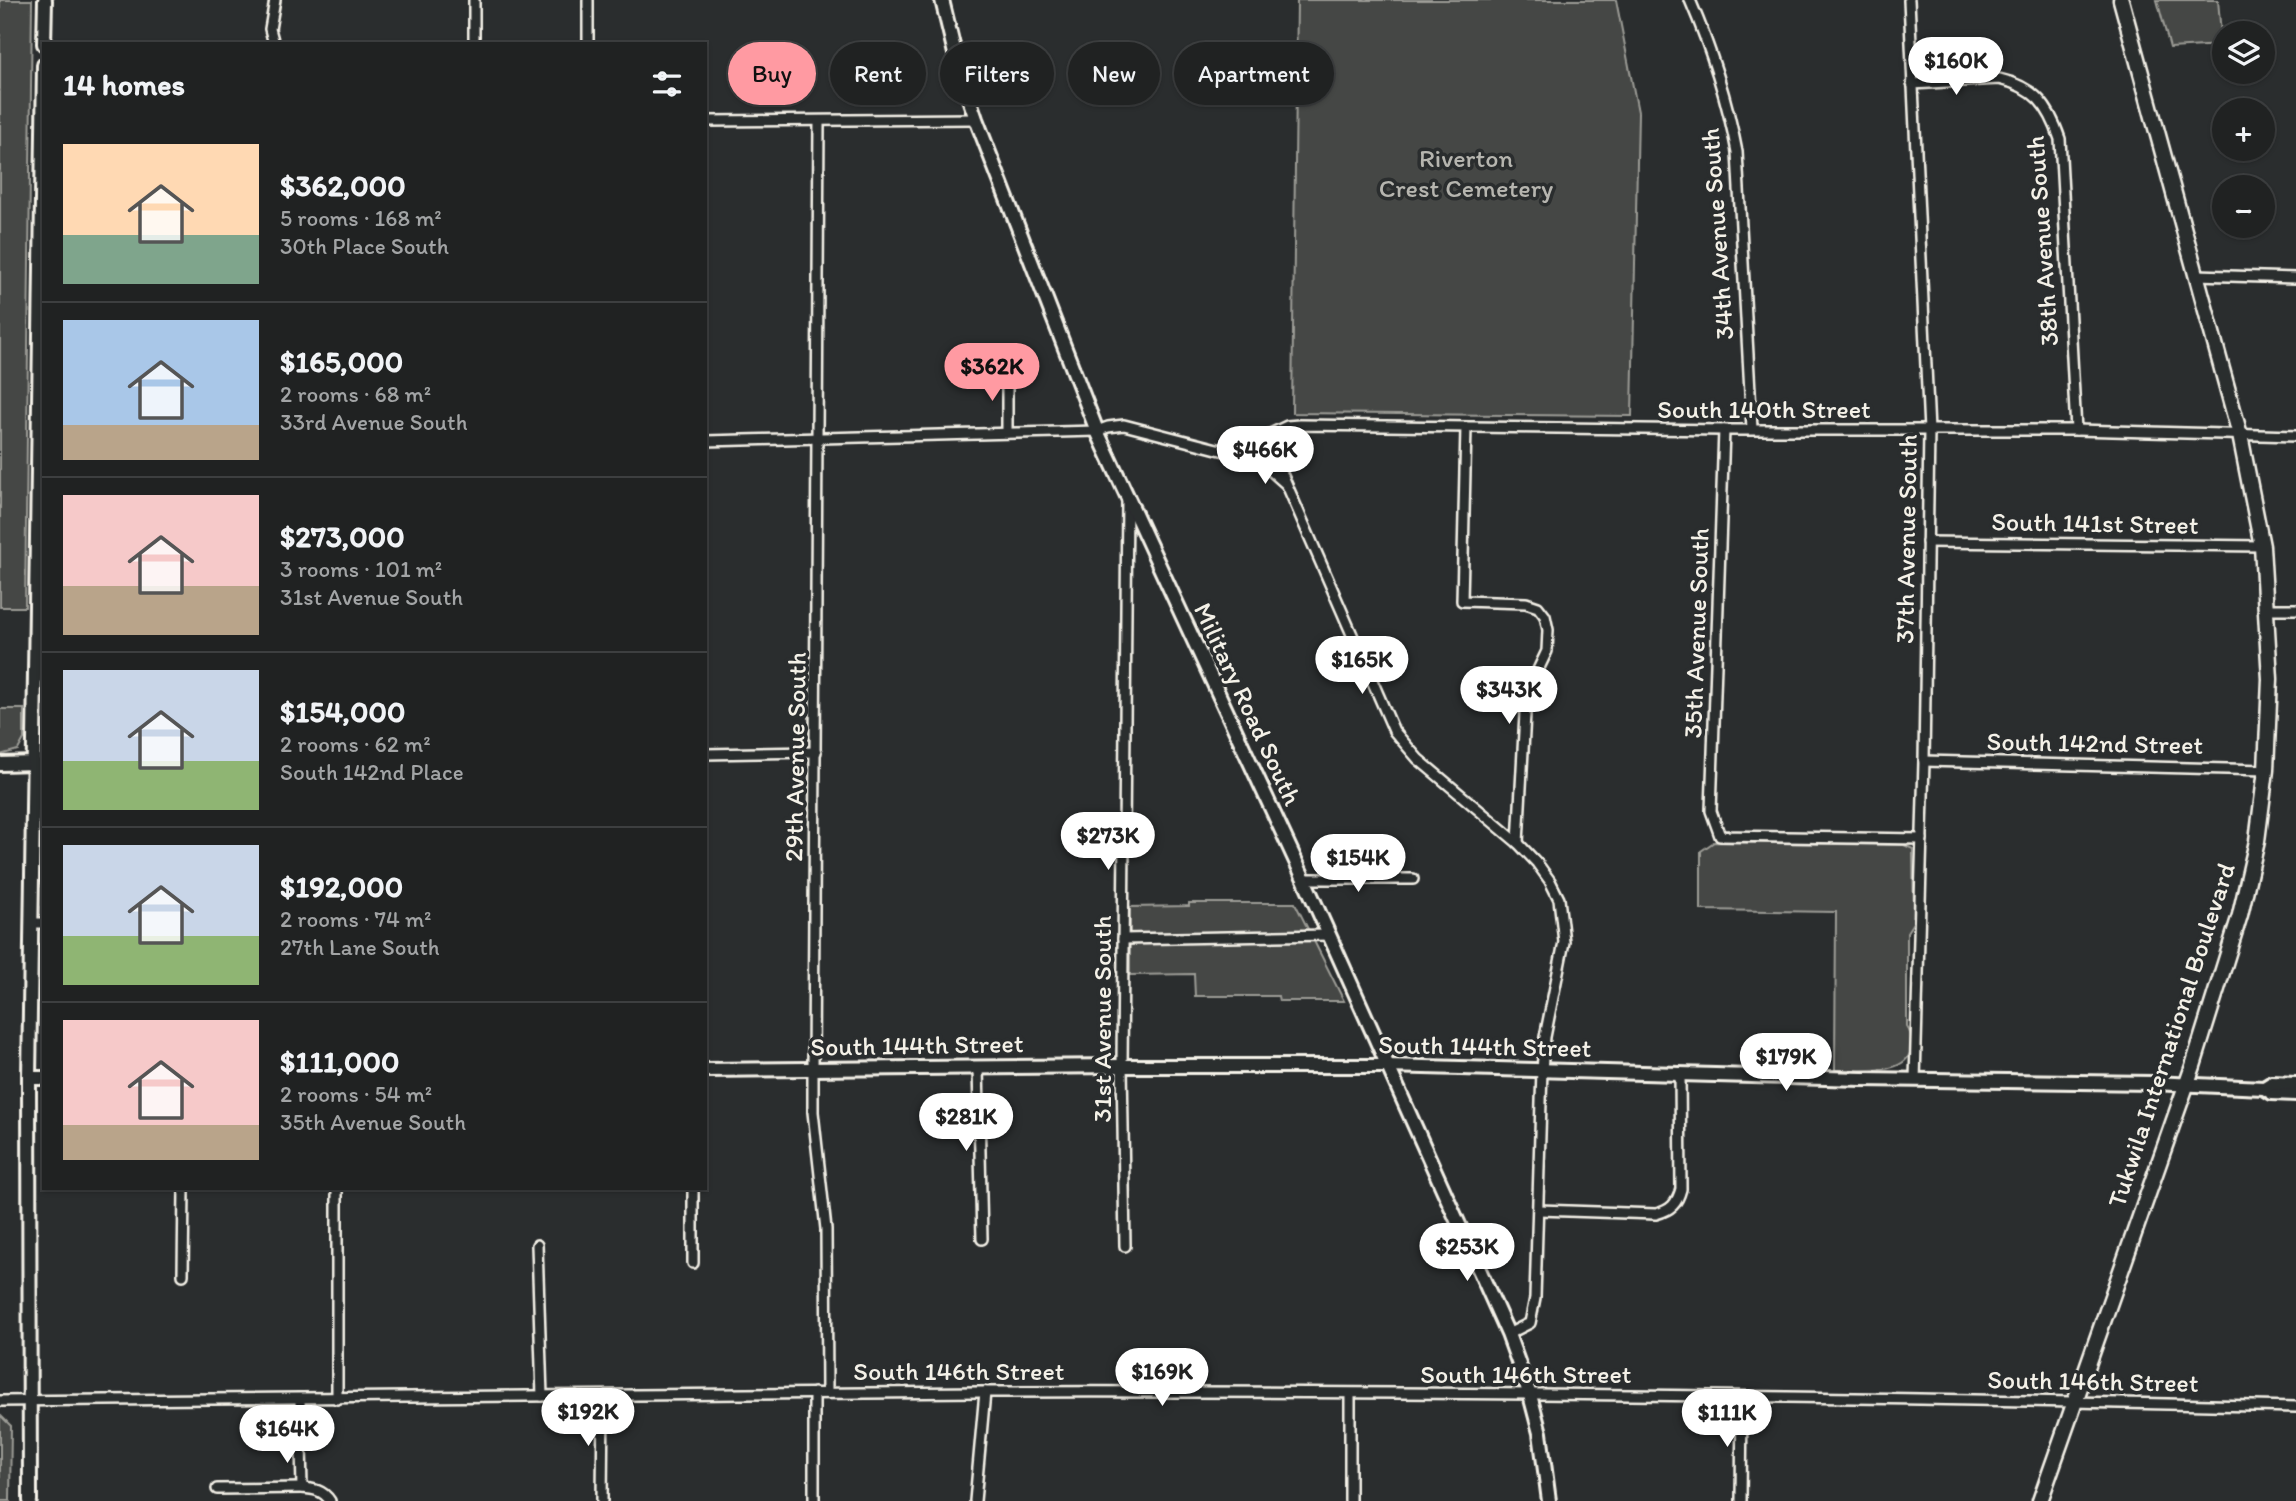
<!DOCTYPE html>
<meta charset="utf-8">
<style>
body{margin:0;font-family:Itim,sans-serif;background:#2d2f2f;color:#f1f3f6;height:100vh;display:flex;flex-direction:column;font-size:26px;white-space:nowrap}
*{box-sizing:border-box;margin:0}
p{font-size:23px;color:#a2a4a5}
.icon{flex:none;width:38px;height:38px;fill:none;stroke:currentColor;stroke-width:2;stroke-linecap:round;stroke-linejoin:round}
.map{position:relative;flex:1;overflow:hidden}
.side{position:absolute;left:42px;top:42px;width:665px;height:1148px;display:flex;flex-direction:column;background:#202222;border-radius:0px;box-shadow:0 2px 5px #0004,0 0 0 2px #3d3f40}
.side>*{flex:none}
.banner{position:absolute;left:728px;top:42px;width:665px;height:63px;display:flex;gap:14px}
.controls{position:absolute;left:2212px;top:21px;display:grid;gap:14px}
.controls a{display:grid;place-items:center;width:63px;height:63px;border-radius:50%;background:#202222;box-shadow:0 2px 5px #0004,0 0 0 2px #3d3f40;font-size:35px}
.price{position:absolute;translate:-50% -60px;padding:0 16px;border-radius:24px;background:#fff;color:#222;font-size:23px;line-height:46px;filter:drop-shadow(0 2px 4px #0008)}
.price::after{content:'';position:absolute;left:50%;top:42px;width:21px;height:16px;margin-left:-10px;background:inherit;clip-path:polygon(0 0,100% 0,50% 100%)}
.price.current{background:#ff9aa2;color:#111}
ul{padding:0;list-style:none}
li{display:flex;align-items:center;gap:21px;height:175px;padding:0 21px}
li+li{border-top:2px solid #3d3f40}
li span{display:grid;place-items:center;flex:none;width:196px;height:140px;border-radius:0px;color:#555}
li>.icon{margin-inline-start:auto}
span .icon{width:84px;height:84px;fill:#fffc;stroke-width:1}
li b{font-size:30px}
h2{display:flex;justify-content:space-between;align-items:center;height:84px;padding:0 21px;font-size:30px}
.pill{padding:0 24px;border-radius:32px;background:#202222;box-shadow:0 2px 5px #0004,0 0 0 2px #3d3f40;font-size:24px;line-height:63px}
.pill.current{background:#ff9aa2;color:#111}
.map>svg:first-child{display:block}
</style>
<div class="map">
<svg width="2296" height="1501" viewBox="0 0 2296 1501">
<rect width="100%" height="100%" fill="#2a2d2e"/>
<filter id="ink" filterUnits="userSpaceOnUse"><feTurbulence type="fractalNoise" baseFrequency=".0143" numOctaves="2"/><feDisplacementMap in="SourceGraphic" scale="14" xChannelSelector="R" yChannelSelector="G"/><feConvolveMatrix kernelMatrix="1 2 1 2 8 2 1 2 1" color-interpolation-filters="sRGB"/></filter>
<g filter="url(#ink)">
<g fill="#444645" stroke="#9c9c96" stroke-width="2">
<polygon points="0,0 32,0 25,607 0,607"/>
<polygon points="1297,0 1616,0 1638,112 1632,416 1292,413"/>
<polygon points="2157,0 2218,0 2222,45 2170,48"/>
<polygon points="0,709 24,709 24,739 18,750 0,755"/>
<path d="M1714,842L1904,845L1913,849L1914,921L1907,932V1027C1912,1034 1911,1039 1911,1047C1910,1077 1857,1069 1835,1070L1836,912L1701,910V851Z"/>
<polygon points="1189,903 1295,903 1344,1001 1279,1001 1278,996 1195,996 1194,974 1130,975 1130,907 1189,906"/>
<polygon points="0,1415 11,1426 10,1501 0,1501"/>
</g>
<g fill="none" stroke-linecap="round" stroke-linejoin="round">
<defs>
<g id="street">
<polyline points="474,0 474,44"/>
<path d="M1690,0C1711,49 1727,99 1737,152L1752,429"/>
<polyline points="1909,0 1929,431 1924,761 1915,1080"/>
<polyline points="274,44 270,29 275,0"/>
<polyline points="588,44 588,0"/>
<path d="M1912,84L1999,79C2035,87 2049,106 2060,139L2076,430"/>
<polyline points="705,121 976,119"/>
<polyline points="819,121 813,1069 813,1112 826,1229 827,1393"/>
<polyline points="2196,275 2296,278"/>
<polyline points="1466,427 1462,601 1526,603 1538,607 1545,616 1548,630 1547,651 1526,695 1518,843"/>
<polyline points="1724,430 1711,811 1720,836 1922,839"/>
<polyline points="1007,433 1007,372"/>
<circle cx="1261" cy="448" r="13"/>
<polyline points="1266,436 1287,426 1299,425 1724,430 2076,430 2296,436"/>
<polyline points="705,441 1097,431 1108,427 1124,425 1252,458"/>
<polyline points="1273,453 1394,731 1418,759 1518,843 1537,863 1550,881 1559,899 1564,942 1545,1037 1542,1069 1535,1298 1530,1323 1508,1334"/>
<polyline points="1261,462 1286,484"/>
<polyline points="1927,542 2262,546"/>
<polyline points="2266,609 2296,609"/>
<polyline points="705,754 816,752"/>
<polyline points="1924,761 2266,770"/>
<polyline points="1304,879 1413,879"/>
<polyline points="31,923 44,923"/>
<polyline points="1123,939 1328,935"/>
<polyline points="978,1067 982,1239"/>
<polyline points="337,1188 337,1399"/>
<polyline points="693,1188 693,1263"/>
<path d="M1539,1210L1656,1214C1671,1210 1677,1204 1681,1189L1680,1073"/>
<polyline points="537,1245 542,1396"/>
<polyline points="1125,1246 1122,1066 1127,499"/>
<polyline points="183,1275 184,1188"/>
<polyline points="814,1393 814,1501"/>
<polyline points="1350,1394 1350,1501"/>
<path d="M300,1400L302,1488C314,1489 323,1490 330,1501"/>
<path d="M0,1401C327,1399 654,1393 981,1392C1419,1391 1858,1396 2296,1407"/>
<polyline points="217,1489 302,1488"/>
<polyline points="602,1501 603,1396"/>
<polyline points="975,1501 985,1392"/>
<polyline points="1741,1501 1742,1397"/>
</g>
<g id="secondary">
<polyline points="942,0 958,66 976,119 1097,431 1304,879 1508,1334 1530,1395 1540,1433 1549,1501"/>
<polyline points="44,44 45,0"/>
<polyline points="0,764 35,763"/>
<polyline points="705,1070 1122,1066 1387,1066 1862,1079 2152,1083 2264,1088 2272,1093 2296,1094"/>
<polyline points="29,1078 44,1078"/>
<polyline points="2264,1088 2272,1083 2296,1084"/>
<polyline points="30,1501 29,1078 44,65"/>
</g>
<polyline id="primary" points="2040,1501 2193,1066 2240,915 2257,841 2266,770 2270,679 2262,546 2240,435 2121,0"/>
</defs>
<use href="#street" stroke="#f4f1e8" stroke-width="14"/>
<use href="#secondary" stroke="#f4f1e8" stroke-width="18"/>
<use href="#primary" stroke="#f4f1e8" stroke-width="19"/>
<use href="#street" stroke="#2a2d2e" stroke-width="9"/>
<use href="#secondary" stroke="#2a2d2e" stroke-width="12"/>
<use href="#primary" stroke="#2a2d2e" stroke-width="14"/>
</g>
</g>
<g text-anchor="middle" stroke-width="7" stroke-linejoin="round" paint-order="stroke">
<g font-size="26" fill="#b6b5af" stroke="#2a2d2e">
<text x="1466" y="167">Riverton<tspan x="1466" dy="30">Crest Cemetery</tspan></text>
</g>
<g font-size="26" fill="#f4f1e8" stroke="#2a2d2e">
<text transform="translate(1717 234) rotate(-94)" y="9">34th Avenue South</text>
<text transform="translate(2042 241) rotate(-94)" y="9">38th Avenue South</text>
<text x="1764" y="418">South 140th Street</text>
<text transform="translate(2095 523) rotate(1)" y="9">South 141st Street</text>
<text transform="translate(1906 539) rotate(-89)" y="9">37th Avenue South</text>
<text transform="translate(1696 633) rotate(-88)" y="9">35th Avenue South</text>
<text transform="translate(1248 704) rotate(65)" y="9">Military Road South</text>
<text transform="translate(2095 743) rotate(1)" y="9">South 142nd Street</text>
<text transform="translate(795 757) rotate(-89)" y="9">29th Avenue South</text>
<text transform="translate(1102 1019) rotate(-90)" y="9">31st Avenue South</text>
<text transform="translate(2171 1035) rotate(-72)" y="9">Tukwila International Boulevard</text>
<text transform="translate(917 1045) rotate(-1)" y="9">South 144th Street</text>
<text transform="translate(1485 1046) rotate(1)" y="9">South 144th Street</text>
<text x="959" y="1380">South 146th Street</text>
<text x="1526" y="1383">South 146th Street</text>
<text transform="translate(2093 1381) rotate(1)" y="9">South 146th Street</text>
</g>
</g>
</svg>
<div class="controls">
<a><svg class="icon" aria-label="layers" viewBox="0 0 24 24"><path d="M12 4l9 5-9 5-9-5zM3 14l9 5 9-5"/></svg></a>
<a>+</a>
<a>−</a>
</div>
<b class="price" style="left:1956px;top:97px">$160K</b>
<b class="price current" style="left:992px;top:403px">$362K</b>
<b class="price" style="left:1265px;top:486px">$466K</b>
<b class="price" style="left:1362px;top:696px">$165K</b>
<b class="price" style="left:1509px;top:726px">$343K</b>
<b class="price" style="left:1108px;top:872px">$273K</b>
<b class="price" style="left:1358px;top:894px">$154K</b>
<b class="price" style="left:1786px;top:1093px">$179K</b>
<b class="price" style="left:966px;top:1153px">$281K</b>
<b class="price" style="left:1467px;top:1283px">$253K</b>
<b class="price" style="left:1162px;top:1408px">$169K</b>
<b class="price" style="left:588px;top:1448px">$192K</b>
<b class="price" style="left:1727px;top:1449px">$111K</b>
<b class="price" style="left:287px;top:1465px">$164K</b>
<div class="banner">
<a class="pill current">Buy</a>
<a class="pill">Rent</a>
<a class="pill">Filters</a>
<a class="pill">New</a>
<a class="pill">Apartment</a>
</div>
<section class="side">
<h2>14 homes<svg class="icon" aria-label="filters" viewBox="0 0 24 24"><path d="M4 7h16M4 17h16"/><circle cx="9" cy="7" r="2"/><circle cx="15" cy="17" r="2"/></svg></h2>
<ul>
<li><span style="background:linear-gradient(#ffd9b3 65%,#7fa58c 0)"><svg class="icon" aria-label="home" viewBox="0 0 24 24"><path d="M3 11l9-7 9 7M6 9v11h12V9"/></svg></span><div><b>$362,000</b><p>5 rooms · 168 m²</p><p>30th Place South</p></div></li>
<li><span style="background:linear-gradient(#a9c7e8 75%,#b9a48a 0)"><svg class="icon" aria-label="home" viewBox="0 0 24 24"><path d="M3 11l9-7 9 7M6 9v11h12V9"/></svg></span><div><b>$165,000</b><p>2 rooms · 68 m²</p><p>33rd Avenue South</p></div></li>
<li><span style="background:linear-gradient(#f6c9c9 65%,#b9a48a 0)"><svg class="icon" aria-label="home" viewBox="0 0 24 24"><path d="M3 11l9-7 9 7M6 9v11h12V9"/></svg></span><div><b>$273,000</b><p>3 rooms · 101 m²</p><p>31st Avenue South</p></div></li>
<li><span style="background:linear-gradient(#c9d6e8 65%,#8fb573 0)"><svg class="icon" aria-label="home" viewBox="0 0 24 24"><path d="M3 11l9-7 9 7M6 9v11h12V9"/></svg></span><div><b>$154,000</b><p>2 rooms · 62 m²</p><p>South 142nd Place</p></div></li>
<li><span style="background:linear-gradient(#c9d6e8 65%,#8fb573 0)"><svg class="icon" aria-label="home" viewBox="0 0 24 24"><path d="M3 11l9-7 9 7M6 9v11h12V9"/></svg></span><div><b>$192,000</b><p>2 rooms · 74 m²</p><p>27th Lane South</p></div></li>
<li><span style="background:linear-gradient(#f6c9c9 75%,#b9a48a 0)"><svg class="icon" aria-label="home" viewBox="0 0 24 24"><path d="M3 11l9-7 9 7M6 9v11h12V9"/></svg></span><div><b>$111,000</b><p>2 rooms · 54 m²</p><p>35th Avenue South</p></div></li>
</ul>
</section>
</div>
